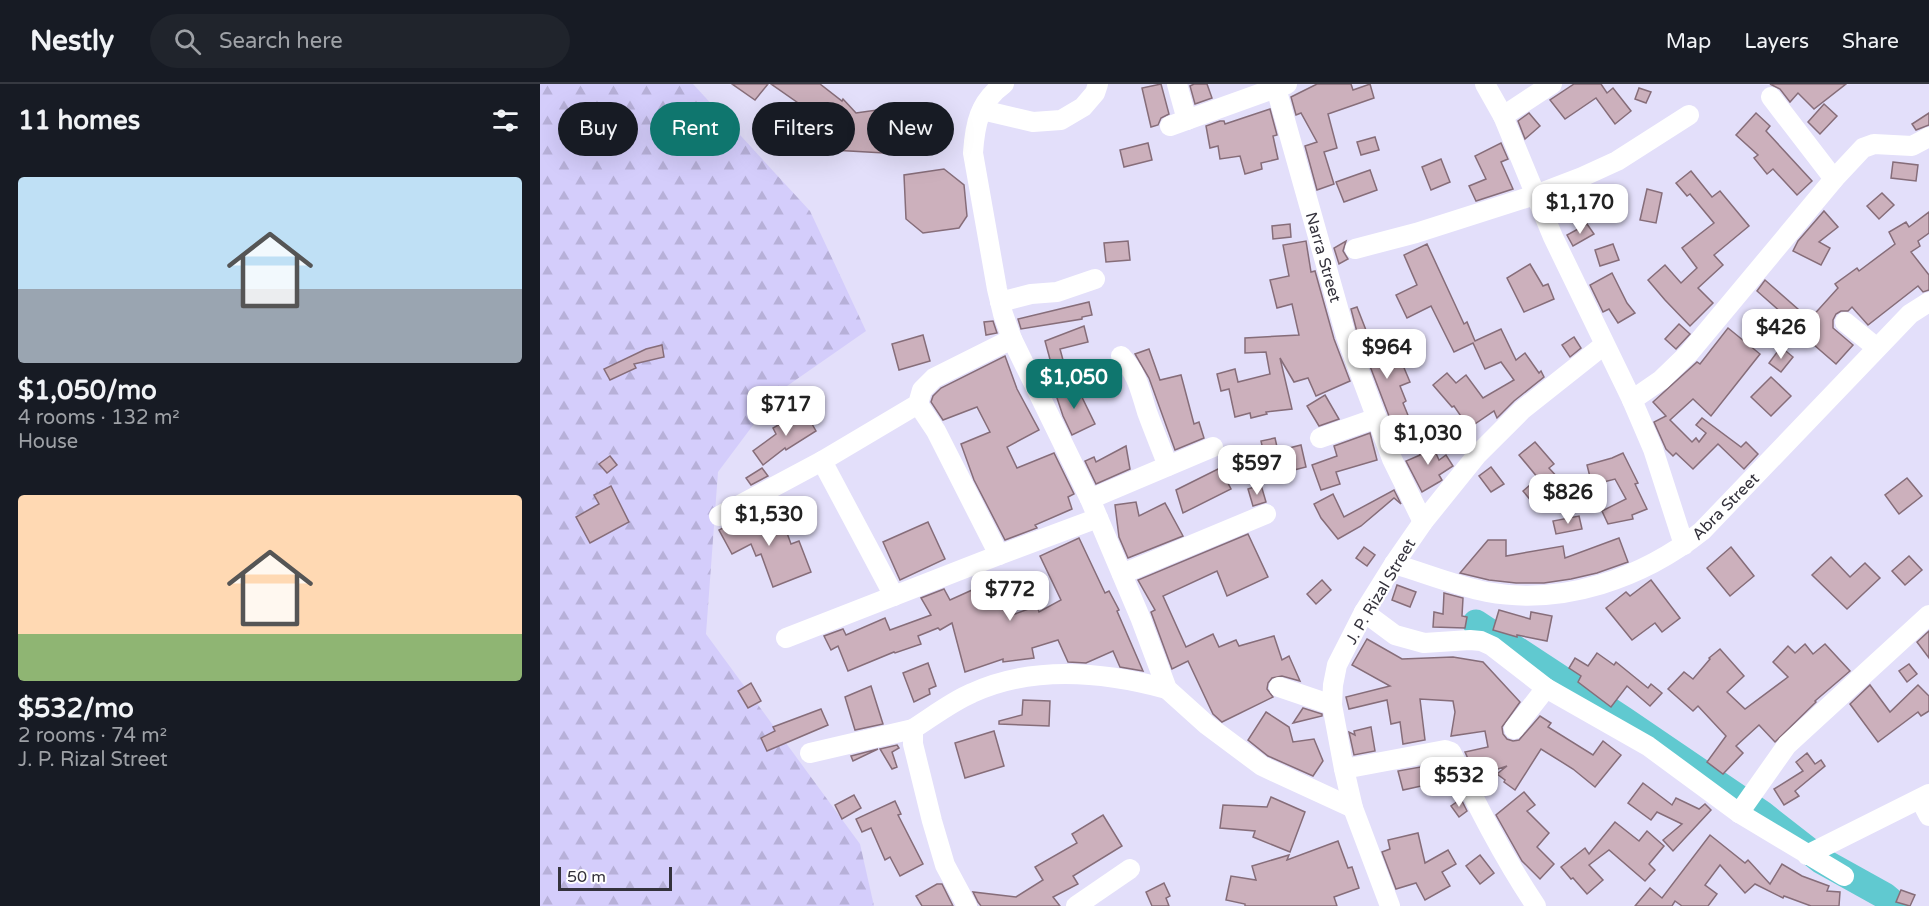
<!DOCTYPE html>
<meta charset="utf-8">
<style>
body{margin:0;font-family:"Varela Round",sans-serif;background:#20242c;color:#f1f3f6;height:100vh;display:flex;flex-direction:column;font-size:22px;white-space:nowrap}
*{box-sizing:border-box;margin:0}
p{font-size:20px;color:#9ea1a6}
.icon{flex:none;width:33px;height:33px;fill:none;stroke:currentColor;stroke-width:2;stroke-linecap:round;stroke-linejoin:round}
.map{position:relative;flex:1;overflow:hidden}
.side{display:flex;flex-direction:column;background:#171b24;width:540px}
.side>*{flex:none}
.top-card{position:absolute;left:18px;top:18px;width:570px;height:54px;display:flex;gap:12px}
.scale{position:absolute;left:18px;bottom:15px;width:114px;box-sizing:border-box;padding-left:6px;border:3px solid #34323c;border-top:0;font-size:16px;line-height:21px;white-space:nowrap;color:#34323c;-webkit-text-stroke:4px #fff;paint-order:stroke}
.price{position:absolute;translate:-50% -51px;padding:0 14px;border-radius:12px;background:#fff;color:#222;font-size:20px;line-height:39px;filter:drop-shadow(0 2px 3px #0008)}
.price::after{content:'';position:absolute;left:50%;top:36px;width:18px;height:14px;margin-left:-9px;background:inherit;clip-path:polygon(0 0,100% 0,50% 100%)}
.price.selected{background:#0f766e;color:#fff}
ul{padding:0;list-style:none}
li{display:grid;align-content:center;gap:12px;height:318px;padding:0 18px}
li span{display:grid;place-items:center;height:186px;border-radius:6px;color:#555}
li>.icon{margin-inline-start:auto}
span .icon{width:108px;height:108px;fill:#fffc;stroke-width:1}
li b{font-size:26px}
h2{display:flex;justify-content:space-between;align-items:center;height:72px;padding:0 18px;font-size:26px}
.tag{padding:0 21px;border-radius:27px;background:#171b24;box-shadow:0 6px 24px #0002;font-size:21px;line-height:54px}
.tag.selected{background:#0f766e;color:#fff}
header{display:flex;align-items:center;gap:36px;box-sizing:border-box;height:84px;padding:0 30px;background:#171b24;border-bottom:2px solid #363941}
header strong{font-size:28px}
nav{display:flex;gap:33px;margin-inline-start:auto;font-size:21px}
.search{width:420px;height:54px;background:#20242c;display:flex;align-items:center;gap:15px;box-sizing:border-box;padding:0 21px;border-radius:33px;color:#9ea1a6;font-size:22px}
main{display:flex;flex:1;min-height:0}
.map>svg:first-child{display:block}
</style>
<header>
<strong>Nestly</strong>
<div class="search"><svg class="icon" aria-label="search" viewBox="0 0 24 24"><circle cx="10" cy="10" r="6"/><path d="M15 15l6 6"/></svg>Search here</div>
<nav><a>Map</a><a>Layers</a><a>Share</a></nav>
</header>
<main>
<section class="side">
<h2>11 homes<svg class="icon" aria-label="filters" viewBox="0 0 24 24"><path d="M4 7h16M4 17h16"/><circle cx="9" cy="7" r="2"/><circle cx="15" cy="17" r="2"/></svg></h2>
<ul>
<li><span style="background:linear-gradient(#bfe0f5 60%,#9aa5b1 0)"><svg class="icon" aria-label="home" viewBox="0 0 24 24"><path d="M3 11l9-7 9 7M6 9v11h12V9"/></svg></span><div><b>$1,050/mo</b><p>4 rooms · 132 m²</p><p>House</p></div></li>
<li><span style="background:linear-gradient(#ffd9b3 75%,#8fb573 0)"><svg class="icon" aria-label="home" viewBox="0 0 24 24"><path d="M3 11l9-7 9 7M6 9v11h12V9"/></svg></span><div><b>$532/mo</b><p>2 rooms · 74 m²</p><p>J. P. Rizal Street</p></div></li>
</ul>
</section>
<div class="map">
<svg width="1389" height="822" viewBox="0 0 1389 822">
<defs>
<pattern id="forest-firs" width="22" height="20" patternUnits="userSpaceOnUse" patternTransform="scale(1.5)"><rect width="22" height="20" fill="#d4cdfb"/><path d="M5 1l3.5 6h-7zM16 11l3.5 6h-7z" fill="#b7b0d8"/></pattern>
</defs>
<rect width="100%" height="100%" fill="#e3dffa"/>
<polygon fill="url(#forest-firs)" points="0,0 153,0 270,127 326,247 237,309 178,388 166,550 320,760 334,822 0,822"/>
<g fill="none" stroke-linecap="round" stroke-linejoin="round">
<polyline stroke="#60c9d0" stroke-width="27" points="936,539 1084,636 1222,730 1282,777 1345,812 1357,822"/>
</g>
<g fill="#ccb0bc" stroke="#866d79" stroke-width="1.5">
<polygon points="192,0 228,0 215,16"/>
<polygon points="231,0 280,0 302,17 303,15 316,29 337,26 366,47 362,70 292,66 293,52 279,42 284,37"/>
<polygon points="621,0 629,30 621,34 618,41 611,43 602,4"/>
<polygon points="654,0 667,0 672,14 655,20 650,2"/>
<polygon points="777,0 811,0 813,6 830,0 834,14 788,30 797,64 784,68 794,100 777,106 765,62 777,58 761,29 756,31 751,13"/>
<polygon points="1034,0 1061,0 1067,9 1073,4 1091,27 1075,40 1056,14 1025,35 1010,16"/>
<polygon points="1230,0 1306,0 1274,25 1258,9 1250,18 1240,5"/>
<polygon points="1099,4 1111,8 1106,19 1095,15"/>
<polygon points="1284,20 1297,32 1280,50 1268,38"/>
<polygon points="730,25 737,51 733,52 738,75 721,79 722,85 705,90 700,72 680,75 678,62 670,64 666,42 680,37 684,37 685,40"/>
<polygon points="989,29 1000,42 985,55 978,37"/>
<polygon points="1216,29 1230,42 1226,47 1272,97 1257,111 1233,85 1227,90 1214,74 1218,71 1196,51"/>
<polygon points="1389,29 1389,41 1376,46 1372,40"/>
<polygon points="835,53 839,66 821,71 817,58"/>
<polygon points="608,59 612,76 584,83 580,66"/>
<polygon points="961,59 968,75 961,78 973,105 936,117 929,102 946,95 935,72"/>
<polygon points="901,75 910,98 891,106 882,83"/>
<polygon points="1353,78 1378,81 1376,97 1351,94"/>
<polygon points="404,85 424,101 427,132 419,144 383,149 366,135 364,91"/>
<polygon points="830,86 837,106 804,118 796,98"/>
<polygon points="1151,87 1172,113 1180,107 1209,142 1174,171 1183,181 1158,204 1173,219 1150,242 1125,216 1108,196 1125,181 1141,199 1157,184 1142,164 1174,139 1150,110 1147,112 1136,99"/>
<polygon points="1107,105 1122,109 1116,139 1100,136"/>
<polygon points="1342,109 1354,121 1339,135 1327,122"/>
<polygon points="1284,127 1298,143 1279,158 1290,164 1281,181 1253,167 1258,157"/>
<polygon points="1389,128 1389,149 1378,157 1380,162 1371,168 1389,191 1389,206 1383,208 1378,202 1328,241 1312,223 1308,227 1301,227 1296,230 1293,236 1293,244 1313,261 1296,280 1266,254 1268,252 1217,207 1225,196 1259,226 1258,228 1260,226 1270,235 1298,204 1295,200 1317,184 1319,187 1355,160 1349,148 1366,138 1369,143"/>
<polygon points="750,140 751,153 733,155 732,142"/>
<polygon points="1047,140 1054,150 1033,162 1027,151"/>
<polygon points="588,157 590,176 566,178 564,159"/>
<polygon points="766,157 771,188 775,187 794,255 810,297 776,312 768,294 754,298 740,274 752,325 726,328 727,330 711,334 710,329 695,333 689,305 681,307 677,290 695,285 698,298 730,290 726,268 705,269 705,254 759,251 752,220 737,224 730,196 749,192 743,161"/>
<polygon points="806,157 803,167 808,175 799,180 794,164"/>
<polygon points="887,160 924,240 927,238 935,257 961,245 976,276 985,269 999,289 1001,287 1004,293 974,317 957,334 954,327 929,344 914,322 912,323 893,301 907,289 916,299 926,291 943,314 974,296 961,278 945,285 933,259 914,268 891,222 867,234 856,211 877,201 864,171"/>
<polygon points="1073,160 1079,176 1060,182 1055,166"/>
<polygon points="990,180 1003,202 1008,200 1014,215 984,228 967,194"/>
<polygon points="1072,189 1087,219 1095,229 1078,239 1069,225 1063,228 1050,201"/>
<polygon points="549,218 552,231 542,233 542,235 481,245 478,235"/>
<polygon points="817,223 831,259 834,258 842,279 859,272 870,298 860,302 866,317 863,319 874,346 857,353 817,248 811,225"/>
<polygon points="453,237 457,249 446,251 444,238"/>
<polygon points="1139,240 1150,250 1136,265 1125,255"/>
<polygon points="544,242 548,258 520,265 523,276 511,279 505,257"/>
<polygon points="1188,244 1220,270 1171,332 1153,315 1130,336 1152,358 1156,354 1159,358 1166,349 1156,341 1162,334 1201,363 1206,358 1218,370 1204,385 1178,360 1153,385 1136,369 1133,372 1126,365 1114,338 1126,332 1113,318 1157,278 1160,280"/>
<polygon points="383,251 390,277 359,286 352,260"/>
<polygon points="1034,253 1041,264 1030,273 1022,261"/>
<polygon points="122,261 124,273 94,280 96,284 70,296 64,285 106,265"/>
<polygon points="1241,263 1253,273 1241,288 1229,279"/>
<polygon points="609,265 620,296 641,291 654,340 659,338 664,354 635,366 609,294 595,270"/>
<polygon points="465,272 477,305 499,346 467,363 477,384 514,369 534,410 528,413 532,425 495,441 497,444 465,456 434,396 421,360 450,348 437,323 403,336 391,318 393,312 401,304"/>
<polygon points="1231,293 1251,312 1231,332 1211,313"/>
<polygon points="536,301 555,340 532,351 523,332 515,308"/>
<polygon points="785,311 799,335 779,342 767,322"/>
<polygon points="264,326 276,347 246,366 245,364 223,381 213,367 236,350 233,344"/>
<polygon points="830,349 837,376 796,388 800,400 781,406 772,381 797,372 794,362"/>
<polygon points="735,354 740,376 726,379 721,357"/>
<polygon points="890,356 899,376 906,371 913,382 899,391 902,396 899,398 882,408 866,377 880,371 876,362"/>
<polygon points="995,358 1014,380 1009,384 1019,395 992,418 983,407 998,394 979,371"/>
<polygon points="761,361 766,383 746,388 741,366"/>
<polygon points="586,362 590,385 556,400 545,377 554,373 556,378"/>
<polygon points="1083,369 1098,399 1095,400 1107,425 1092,431 1093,435 1068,440 1062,427 1086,415 1075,395 1052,401 1047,381 1072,374"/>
<polygon points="70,372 77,381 67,389 59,380"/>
<polygon points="951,383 964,400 951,408 939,392"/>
<polygon points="222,384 228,392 211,401 206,394"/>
<polygon points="680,384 691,405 643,429 636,406"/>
<polygon points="1367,394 1382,412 1359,430 1345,411"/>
<polygon points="721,401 726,418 713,422 708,405"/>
<polygon points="71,402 89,438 50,459 36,433 59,420 54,411"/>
<polygon points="854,406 861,420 854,414 821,442 798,455 781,434 774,420 793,410 804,433"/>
<polygon points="596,418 599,432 625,419 643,452 588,474 579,453 575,421"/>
<polygon points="239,427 251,460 259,457 271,488 233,503 221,470 216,472 211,460 192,470 179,446 202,434 205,440"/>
<polygon points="1039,432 1042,445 1016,450 1013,437"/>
<polygon points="388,438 405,475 360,496 343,458"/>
<polygon points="708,450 728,493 687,512 677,487 623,512 646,563 673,550 679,563 696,556 699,562 734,552 742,576 749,572 760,597 742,592 732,594 728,599 727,605 733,613 682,638 673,630 648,577 632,585 611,528 615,526 598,496"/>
<polygon points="539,454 565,509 569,507 579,526 577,527 603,587 580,583 573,567 546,579 528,578 518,556 492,564 494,574 463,578 463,575 425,588 412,539 400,546 398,544 378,552 381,560 355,569 354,568 308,587 298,562 291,566 284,552 303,545 306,551 345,534 350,546 391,531 381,514 404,505 410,516 452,497 472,531 497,522 499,528 521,516 500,472"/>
<polygon points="1079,454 1088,478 1057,489 1031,495 1004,499 976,499 949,496 920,489 948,456 966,456 966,472 1023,462 1025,474"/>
<polygon points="824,463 835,471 827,482 816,474"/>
<polygon points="1191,463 1214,492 1190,512 1167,484"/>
<polygon points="1369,472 1382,486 1365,501 1352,487"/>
<polygon points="1291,473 1310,493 1325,479 1340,494 1307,525 1272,491"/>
<polygon points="782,496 791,506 776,520 767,510"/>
<polygon points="1111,496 1140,534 1122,548 1115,539 1092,556 1066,524 1086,508 1090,512"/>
<polygon points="857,501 876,508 870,523 852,516"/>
<polygon points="904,509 923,514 922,532 927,533 925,544 893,543 894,528 903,530"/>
<polygon points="959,526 990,535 991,528 1012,532 1007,557 977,551 977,553 953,546"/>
<polygon points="1389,547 1389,574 1377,558"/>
<polygon points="827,555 862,575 913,573 943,578 980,618 962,643 963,650 967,655 973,657 979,656 1000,632 1011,639 1008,643 1053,671 1063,657 1081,671 1055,703 1033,685 1001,665 975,706 964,698 965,696 957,690 967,682 952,687 945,683 935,690 925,668 948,663 945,647 911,652 915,628 913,617 880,615 885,656 863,660 860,638 851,640 847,616 809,625 806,613 850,602 812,581"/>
<polygon points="1265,560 1273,570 1285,560 1310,587 1275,617 1276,618 1235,658 1219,641 1196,662 1203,669 1183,690 1167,678 1186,652 1158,622 1153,627 1128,605 1144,588 1153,595 1170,575 1169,574 1180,565 1204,592 1187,608 1205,625 1248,593 1233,578 1248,562 1255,569"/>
<polygon points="1057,569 1074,581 1076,578 1108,604 1111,600 1122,609 1110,622 1087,602 1071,623 1038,598 1041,592 1029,584 1035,574 1048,582"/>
<polygon points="388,579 396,602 389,605 390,610 374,618 363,589"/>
<polygon points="1369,580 1377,590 1367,598 1359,587"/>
<polygon points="211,599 221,617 208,624 198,607"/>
<polygon points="1330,601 1350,628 1378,601 1389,612 1389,627 1381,632 1378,628 1338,658 1310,620"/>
<polygon points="331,602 343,640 315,646 305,613"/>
<polygon points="483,616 510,617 509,642 459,640 459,637 482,631"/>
<polygon points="763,624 782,630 782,632 753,639"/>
<polygon points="281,625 288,641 227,667 221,654 235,647 233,643"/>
<polygon points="726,628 749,643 753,658 774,655 783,677 773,692 728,672 708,656"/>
<polygon points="831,643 835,667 814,671 809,648 815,651 814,647"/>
<polygon points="454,647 464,682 425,694 415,659"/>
<polygon points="357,661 359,664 352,668 357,683 352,685 340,665"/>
<polygon points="338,665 313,677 311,672"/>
<polygon points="1267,669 1275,680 1281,676 1285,682 1255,707 1259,712 1244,721 1234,705 1263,687 1256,678"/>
<polygon points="903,679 914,701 893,708 890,700 863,706 858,687"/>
<polygon points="1103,699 1132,721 1136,714 1159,725 1165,720 1171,726 1133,767 1123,756 1142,740 1117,728 1111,736 1088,719"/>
<polygon points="984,708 995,721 987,727 1009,749 997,763 1014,780 1000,795 982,777 956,731"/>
<polygon points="314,711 321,724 302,735 295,721"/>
<polygon points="731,713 765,728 750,768 713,753 715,747 680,744 683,721 727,723"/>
<polygon points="921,715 927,727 919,733 911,722"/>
<polygon points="355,717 361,730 358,731 383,780 360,792 350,773 345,776 331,744 322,748 316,735"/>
<polygon points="563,731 582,762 533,792 538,800 513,813 520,822 441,822 438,818 433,808 476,813 503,796 495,783 537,759 532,750"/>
<polygon points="1075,738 1099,757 1107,747 1124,762 1109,780 1115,786 1105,797 1069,766 1049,781 1063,796 1047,810 1033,794 1031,795 1021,783 1045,764 1049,770"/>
<polygon points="878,749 885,779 908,766 916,780 902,788 910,802 885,816 876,799 856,805 842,768 850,765 848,756"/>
<polygon points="1170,751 1205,779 1208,776 1230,800 1242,780 1262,792 1289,802 1287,807 1300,808 1299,822 1271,822 1244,812 1243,814 1215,800 1205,809 1180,781 1165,801 1177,810 1168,822 1142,822 1135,817 1132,822 1095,822 1110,804 1122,814"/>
<polygon points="798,757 808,784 812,783 819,804 794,813 797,822 705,822 705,820 686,816 691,792 716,796 712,782 749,771 747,776"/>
<polygon points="940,771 954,789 940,800 926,782"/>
<polygon points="624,799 630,812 626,814 629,822 612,822 606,808"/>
<polygon points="397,800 402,800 413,822 382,822 376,812"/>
<polygon points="1361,806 1375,811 1370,822 1356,818"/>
</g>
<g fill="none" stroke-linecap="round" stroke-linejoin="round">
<g stroke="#fff" stroke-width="20">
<path d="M464,0C439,18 435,40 433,69L457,205L463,230L472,255L550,415L600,533L627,605L667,641L722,682L813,724"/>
<polyline points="637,0 647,36"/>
<polyline points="945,0 963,32 1013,153 1092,316 1113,365 1144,461"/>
<polyline points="736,4 806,252 852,375 883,438"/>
<polyline points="1231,13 1294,95"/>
<polyline points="442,26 493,38 521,36 543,23 555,9 558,0"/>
<polyline points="963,32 1012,0"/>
<polyline points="630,42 747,0"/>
<polyline points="815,165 876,149 995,111 1042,93 1077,77 1149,31"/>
<polyline points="460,218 491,210 517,208 555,195"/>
<polyline points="1305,238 1337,264"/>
<path d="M581,272C598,291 600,306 607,328C614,347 621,364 628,382"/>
<polyline points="1092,316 1121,296 1149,269 1294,95 1323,64 1334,60 1372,62 1389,53"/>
<polyline points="378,320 396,347 459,471"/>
<polyline points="780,354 837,334"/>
<polyline points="282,377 354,512"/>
<polyline points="550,415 673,363"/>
<polyline points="179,432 282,377 378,320 382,306 394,294 472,255"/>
<path d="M854,480C885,489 916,502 947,508C1023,522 1103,494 1162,447L1370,230L1389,218"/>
<polyline points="582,490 726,430"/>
<polyline points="824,528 855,551 884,559 930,556 941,557 952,562 1006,604 1108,662 1199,729 1304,792"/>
<polyline points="246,554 459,471 558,434"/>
<polyline points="739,603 792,621"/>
<polyline points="974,645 1006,604"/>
<polyline points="270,669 373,645"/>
<path d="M804,685L905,666L911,668C937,721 963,773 996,822"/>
<polyline points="1380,715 1389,732"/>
<polyline points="1199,729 1247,661 1389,531"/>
<polyline points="1267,771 1389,710"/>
<path d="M427,822L405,781L392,737L373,660V645C392,633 411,618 432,609C493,581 565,588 627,605"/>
<polyline points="536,822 590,785"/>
<polyline points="850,822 813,724 804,685 792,621 793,601 797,581 824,528 854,480 883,438 937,371 982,326 1064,261"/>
</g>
</g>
<g text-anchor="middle" stroke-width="4.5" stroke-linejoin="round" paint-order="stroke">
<g font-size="16" fill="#34323c" stroke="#fff">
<text transform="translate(784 173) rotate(74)" y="6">Narra Street</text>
<text transform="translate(1185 422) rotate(-45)" y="6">Abra Street</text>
<text transform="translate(840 507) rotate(-59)" y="6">J. P. Rizal Street</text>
</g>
</g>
</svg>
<div class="scale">50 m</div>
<b class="price" style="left:1040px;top:151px">$1,170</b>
<b class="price" style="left:1241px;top:276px">$426</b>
<b class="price" style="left:847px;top:296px">$964</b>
<b class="price selected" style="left:534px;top:326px">$1,050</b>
<b class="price" style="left:246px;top:353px">$717</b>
<b class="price" style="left:888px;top:382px">$1,030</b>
<b class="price" style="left:717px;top:412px">$597</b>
<b class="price" style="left:1028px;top:441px">$826</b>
<b class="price" style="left:229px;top:463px">$1,530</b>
<b class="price" style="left:470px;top:538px">$772</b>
<b class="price" style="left:919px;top:724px">$532</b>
<div class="top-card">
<a class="tag">Buy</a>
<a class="tag selected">Rent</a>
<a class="tag">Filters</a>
<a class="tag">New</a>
</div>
</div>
</main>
